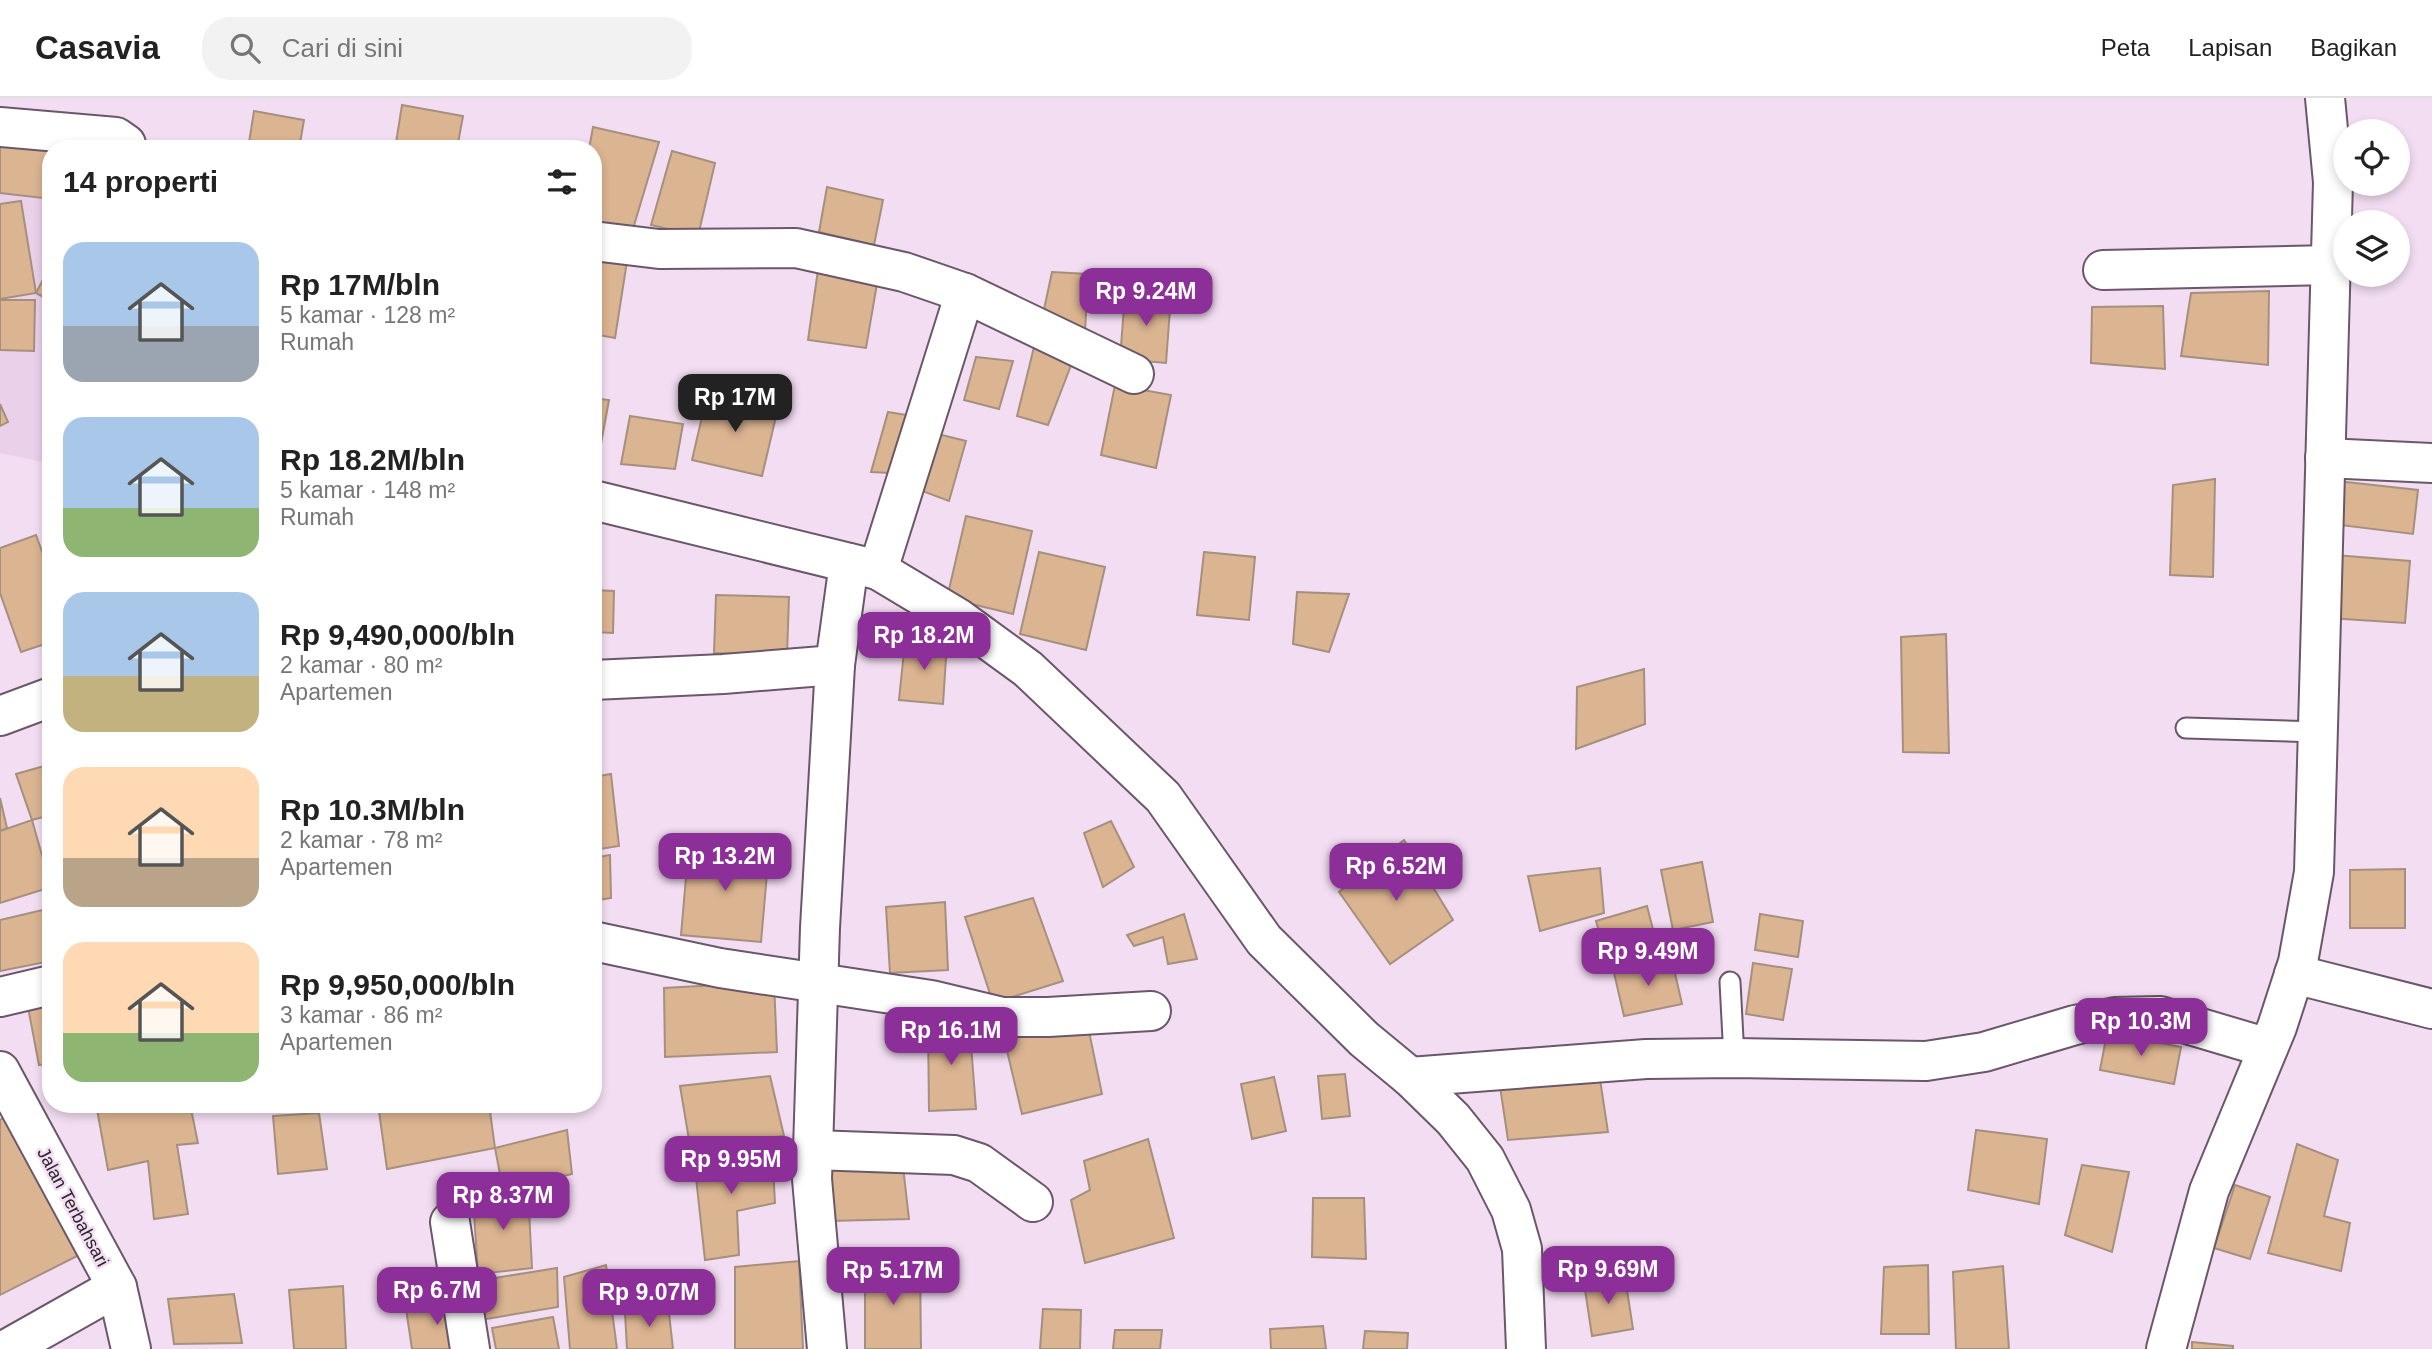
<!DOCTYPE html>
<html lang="id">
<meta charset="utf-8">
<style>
body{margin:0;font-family:Helvetica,sans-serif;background:#f2f2f2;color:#222;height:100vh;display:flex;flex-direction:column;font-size:26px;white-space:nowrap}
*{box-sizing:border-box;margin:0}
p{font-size:23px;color:#767676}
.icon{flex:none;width:38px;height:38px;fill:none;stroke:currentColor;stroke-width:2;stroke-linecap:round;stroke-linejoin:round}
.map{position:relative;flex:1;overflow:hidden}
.drawer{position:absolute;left:42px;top:42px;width:560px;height:973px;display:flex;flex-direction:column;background:#fff;border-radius:28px;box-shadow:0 4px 10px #0003}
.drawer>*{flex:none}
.tools{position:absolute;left:2333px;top:21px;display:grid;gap:14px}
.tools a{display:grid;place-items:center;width:77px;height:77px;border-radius:50%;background:#fff;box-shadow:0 4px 10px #0003;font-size:35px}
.price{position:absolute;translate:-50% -60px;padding:0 16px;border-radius:14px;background:#8d2f99;color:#fff;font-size:23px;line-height:46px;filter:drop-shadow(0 2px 4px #0008)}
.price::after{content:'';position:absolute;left:50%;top:42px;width:21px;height:16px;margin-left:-10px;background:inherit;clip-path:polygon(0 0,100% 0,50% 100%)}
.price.current{background:#222;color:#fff}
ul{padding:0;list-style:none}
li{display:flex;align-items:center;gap:21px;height:175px;padding:0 21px}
li span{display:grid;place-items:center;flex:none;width:196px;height:140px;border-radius:21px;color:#555}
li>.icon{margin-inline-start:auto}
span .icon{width:84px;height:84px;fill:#fffc;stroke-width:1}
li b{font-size:30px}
h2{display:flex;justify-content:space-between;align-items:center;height:84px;padding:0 21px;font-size:30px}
header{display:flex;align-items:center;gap:42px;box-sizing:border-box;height:98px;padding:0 35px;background:#fff;border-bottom:2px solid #e0e0e0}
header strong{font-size:33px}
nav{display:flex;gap:38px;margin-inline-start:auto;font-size:24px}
.search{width:490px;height:63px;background:#f2f2f2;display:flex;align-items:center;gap:18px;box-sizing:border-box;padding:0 24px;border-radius:28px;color:#767676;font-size:26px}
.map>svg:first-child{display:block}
</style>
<header>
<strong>Casavia</strong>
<div class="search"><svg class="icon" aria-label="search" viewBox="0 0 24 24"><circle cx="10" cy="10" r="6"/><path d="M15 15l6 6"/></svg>Cari di sini</div>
<nav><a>Peta</a><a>Lapisan</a><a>Bagikan</a></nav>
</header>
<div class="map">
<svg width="2432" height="1251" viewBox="0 0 2432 1251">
<rect width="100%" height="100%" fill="#f3ddf2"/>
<polygon fill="#ebd0ea" points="0,33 51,51 51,358 48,365 0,355"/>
<g fill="#dbb491" stroke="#a5907e" stroke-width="2">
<polygon points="402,7 463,18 457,51 395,51"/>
<polygon points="254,13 304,22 299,51 248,51"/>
<polygon points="593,29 659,44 632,134 593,125 593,51 589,51"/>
<polygon points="0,37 51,51 51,101 0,95"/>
<polygon points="672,53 715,65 698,138 651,127"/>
<polygon points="827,89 883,102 874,147 819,134"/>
<polygon points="21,103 36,195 0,201 0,106"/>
<polygon points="593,155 628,157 615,240 593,236"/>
<polygon points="819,165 879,174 866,250 808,242"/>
<polygon points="51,166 51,203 36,195"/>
<polygon points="1052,174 1088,176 1085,235 1040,230"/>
<polygon points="2269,193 2268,267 2181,258 2191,195"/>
<polygon points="1125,196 1171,198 1166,265 1120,261"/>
<polygon points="0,202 35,202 34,253 0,252"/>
<polygon points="2163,208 2165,271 2091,265 2092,209"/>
<polygon points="1035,245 1075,257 1048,327 1017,318"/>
<polygon points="976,259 1013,263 999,311 964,302"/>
<polygon points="1115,287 1171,297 1156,370 1101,357"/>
<polygon points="708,293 778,310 762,378 692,362"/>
<polygon points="593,300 609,302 598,362 593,361"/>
<polygon points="0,306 8,324 0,328"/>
<polygon points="888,314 913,318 890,375 871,374"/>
<polygon points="630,318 683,326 675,371 621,366"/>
<polygon points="930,334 966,343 949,403 914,390"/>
<polygon points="2215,381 2213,479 2170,477 2173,387"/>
<polygon points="2337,383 2418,392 2413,436 2332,426"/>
<polygon points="966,418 1032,433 1013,516 947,500"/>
<polygon points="36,437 51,478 51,544 21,554 0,495 0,450"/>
<polygon points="1039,454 1105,469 1086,552 1020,536"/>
<polygon points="1204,454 1255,459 1249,522 1197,517"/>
<polygon points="2334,457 2410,463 2405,525 2329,520"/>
<polygon points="593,492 614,493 613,535 593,534"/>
<polygon points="1297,494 1349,496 1329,554 1293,546"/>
<polygon points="716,497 789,499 787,558 714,555"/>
<polygon points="1946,536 1949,655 1903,654 1901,539"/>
<polygon points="905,543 947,545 943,606 899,602"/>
<polygon points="1644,571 1645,626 1576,651 1577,589"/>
<polygon points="51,604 51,648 38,608"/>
<polygon points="51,666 51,717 32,722 16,676"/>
<polygon points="611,676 619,748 593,752 593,679"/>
<polygon points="0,700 7,730 0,733"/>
<polygon points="32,722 51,789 0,805 0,733"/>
<polygon points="1111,723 1134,769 1103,789 1084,735"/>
<polygon points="1404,742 1453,822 1390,866 1339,794"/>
<polygon points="689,745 769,753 761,844 681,837"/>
<polygon points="610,757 611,800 593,803 593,760"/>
<polygon points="1702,764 1713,824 1673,832 1661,772"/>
<polygon points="1600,770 1604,815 1540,833 1528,778"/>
<polygon points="2405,771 2405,830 2350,830 2350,772"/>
<polygon points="1033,800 1063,883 993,905 965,819"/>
<polygon points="945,804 948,872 890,875 886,809"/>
<polygon points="1647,808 1655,839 1605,854 1596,823"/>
<polygon points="51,810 51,863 0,873 0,822"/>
<polygon points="1184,816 1197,861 1168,866 1163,839 1134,848 1127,837"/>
<polygon points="1760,816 1803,823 1798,859 1755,852"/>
<polygon points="1672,862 1682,906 1624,918 1614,875"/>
<polygon points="1753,865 1792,871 1783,922 1746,916"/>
<polygon points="774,884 777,954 665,959 664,890"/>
<polygon points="51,899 51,965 39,967 27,904"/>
<polygon points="1086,919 1102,996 1022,1016 1004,940"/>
<polygon points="969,921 976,1011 929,1013 928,926"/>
<polygon points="2107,935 2181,949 2174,986 2100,972"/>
<polygon points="1598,968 1608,1034 1508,1042 1498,975"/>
<polygon points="1345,976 1350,1018 1322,1021 1318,978"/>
<polygon points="770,978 784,1038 690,1048 680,988"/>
<polygon points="1274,979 1286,1033 1252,1041 1241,986"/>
<polygon points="96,1006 190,1006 198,1045 177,1047 188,1116 154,1121 148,1063 108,1072"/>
<polygon points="378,1006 489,1006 495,1050 387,1071"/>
<polygon points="319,1015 327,1071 278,1076 273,1018"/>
<polygon points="9,1016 83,1155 0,1197 0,1022"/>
<polygon points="567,1032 572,1076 503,1092 495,1050"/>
<polygon points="1976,1032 2047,1041 2039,1106 1968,1092"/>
<polygon points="1148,1041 1174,1140 1085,1165 1071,1102 1090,1092 1084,1063"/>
<polygon points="2297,1046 2338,1062 2324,1118 2350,1125 2341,1173 2268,1155"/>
<polygon points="772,1050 775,1105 737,1113 739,1157 705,1162 694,1061"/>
<polygon points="902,1060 909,1121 829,1123 822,1069"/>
<polygon points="2082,1067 2129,1074 2112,1154 2065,1137"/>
<polygon points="2235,1087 2270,1099 2250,1161 2214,1150"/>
<polygon points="528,1092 532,1170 478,1176 473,1100"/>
<polygon points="1313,1100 1364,1100 1366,1161 1312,1159"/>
<polygon points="799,1163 803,1251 735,1251 735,1169"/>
<polygon points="920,1166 921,1251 865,1251 865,1168"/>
<polygon points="606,1167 617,1251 570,1251 564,1179"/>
<polygon points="1928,1167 1929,1236 1881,1236 1884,1169"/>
<polygon points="2003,1168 2009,1251 1956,1251 1953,1174"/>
<polygon points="557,1170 558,1209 474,1223 470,1184"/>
<polygon points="1625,1179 1633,1231 1592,1238 1584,1185"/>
<polygon points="343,1188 346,1251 294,1251 289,1192"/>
<polygon points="234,1196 242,1245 174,1246 168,1201"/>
<polygon points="459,1202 466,1251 412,1251 406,1211"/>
<polygon points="668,1206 673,1251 627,1251 625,1215"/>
<polygon points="1043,1211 1081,1212 1080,1251 1040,1251"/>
<polygon points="553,1219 559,1251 496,1251 492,1230"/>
<polygon points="1323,1228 1326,1251 1271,1251 1270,1231"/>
<polygon points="1115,1232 1162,1232 1160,1251 1113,1251"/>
<polygon points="1365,1233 1408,1235 1407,1251 1363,1251"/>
<polygon points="2192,1244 2233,1248 2233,1251 2192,1251"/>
</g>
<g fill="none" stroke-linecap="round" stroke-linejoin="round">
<defs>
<g id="lane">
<polyline points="2186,630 2318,634"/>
<polyline points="1730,884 1734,960"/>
</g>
<g id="street">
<polyline points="0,29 116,39 126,46 125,51"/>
<polyline points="593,143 659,151 796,150 904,174 965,195 1134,276"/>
<polyline points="2103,172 2331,167"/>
<polyline points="2325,360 2432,365"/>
<polyline points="593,402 878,472 958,520 1028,571 1163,699 1264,842 1364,941 1410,979 1453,1021 1485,1061 1511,1112 1522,1151 1526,1251"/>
<polyline points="878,472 965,195"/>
<polyline points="593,582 723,576 835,567"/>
<polyline points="0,618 51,599"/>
<polyline points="593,843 720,870 931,902 1002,919 1048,919 1151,913"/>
<polyline points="2294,876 2432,911"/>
<polyline points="0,899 51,887"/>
<polyline points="1410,979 1646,961 1734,960 1926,963 1984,954 2075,927 2115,919 2160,918 2268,950"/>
<polyline points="813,1052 954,1057 979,1065 1033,1104"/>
<polyline points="450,1124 470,1251"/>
<polyline points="7,1251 117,1189"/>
<polyline points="827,1251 812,1081 813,1052 820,830 835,567 849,465"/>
</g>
<g id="secondary">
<polyline points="0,973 117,1189 131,1251"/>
<polyline points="2166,1251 2209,1093 2277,929 2298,864 2314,774 2333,84 2325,0"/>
</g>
</defs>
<use href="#lane" stroke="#6a5869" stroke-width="23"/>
<use href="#street" stroke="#6a5869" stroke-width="42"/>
<use href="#secondary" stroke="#6a5869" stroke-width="42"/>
<use href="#lane" stroke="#fff" stroke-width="19"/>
<use href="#street" stroke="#fff" stroke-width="38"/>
<use href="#secondary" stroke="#fff" stroke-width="38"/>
</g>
<g text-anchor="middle" stroke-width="5" stroke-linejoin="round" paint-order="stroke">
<g font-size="18" fill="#2d252d" stroke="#f3ddf2">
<text transform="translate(73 1109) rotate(62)" y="6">Jalan Terbahsari</text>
</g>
</g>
</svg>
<div class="tools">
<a><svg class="icon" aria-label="locate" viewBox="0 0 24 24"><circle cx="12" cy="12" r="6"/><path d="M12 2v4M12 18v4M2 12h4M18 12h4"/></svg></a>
<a><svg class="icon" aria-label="layers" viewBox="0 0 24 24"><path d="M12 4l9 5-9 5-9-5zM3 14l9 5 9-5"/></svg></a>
</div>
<b class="price" style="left:1146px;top:230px">Rp 9.24M</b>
<b class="price current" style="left:735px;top:336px">Rp 17M</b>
<b class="price" style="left:924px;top:574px">Rp 18.2M</b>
<b class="price" style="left:725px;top:795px">Rp 13.2M</b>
<b class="price" style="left:1396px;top:805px">Rp 6.52M</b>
<b class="price" style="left:1648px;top:890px">Rp 9.49M</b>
<b class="price" style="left:2141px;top:960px">Rp 10.3M</b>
<b class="price" style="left:951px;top:969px">Rp 16.1M</b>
<b class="price" style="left:731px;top:1098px">Rp 9.95M</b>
<b class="price" style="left:503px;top:1134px">Rp 8.37M</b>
<b class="price" style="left:1608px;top:1208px">Rp 9.69M</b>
<b class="price" style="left:893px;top:1209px">Rp 5.17M</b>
<b class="price" style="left:437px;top:1229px">Rp 6.7M</b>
<b class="price" style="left:649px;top:1231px">Rp 9.07M</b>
<section class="drawer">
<h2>14 properti<svg class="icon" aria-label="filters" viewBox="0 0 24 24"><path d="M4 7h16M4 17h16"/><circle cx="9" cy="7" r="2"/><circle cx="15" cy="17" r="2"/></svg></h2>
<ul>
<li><span style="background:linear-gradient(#a9c7e8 60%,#9aa5b1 0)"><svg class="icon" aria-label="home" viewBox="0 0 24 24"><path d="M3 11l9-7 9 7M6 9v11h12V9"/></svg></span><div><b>Rp 17M/bln</b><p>5 kamar · 128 m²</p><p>Rumah</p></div></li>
<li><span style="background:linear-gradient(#a9c7e8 65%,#8fb573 0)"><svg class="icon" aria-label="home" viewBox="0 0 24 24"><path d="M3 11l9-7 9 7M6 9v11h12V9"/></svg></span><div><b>Rp 18.2M/bln</b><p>5 kamar · 148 m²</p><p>Rumah</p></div></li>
<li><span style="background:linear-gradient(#a9c7e8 60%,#c2b280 0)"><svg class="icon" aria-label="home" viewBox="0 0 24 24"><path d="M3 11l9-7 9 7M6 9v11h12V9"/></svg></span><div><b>Rp 9,490,000/bln</b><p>2 kamar · 80 m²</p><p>Apartemen</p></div></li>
<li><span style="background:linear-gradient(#ffd9b3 65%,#b9a48a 0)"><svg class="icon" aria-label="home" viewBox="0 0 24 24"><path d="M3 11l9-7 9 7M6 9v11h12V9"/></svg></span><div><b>Rp 10.3M/bln</b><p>2 kamar · 78 m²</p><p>Apartemen</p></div></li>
<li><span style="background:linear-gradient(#ffd9b3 65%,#8fb573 0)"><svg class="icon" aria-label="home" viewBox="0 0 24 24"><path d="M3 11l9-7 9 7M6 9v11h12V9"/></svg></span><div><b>Rp 9,950,000/bln</b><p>3 kamar · 86 m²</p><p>Apartemen</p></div></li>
</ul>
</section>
</div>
